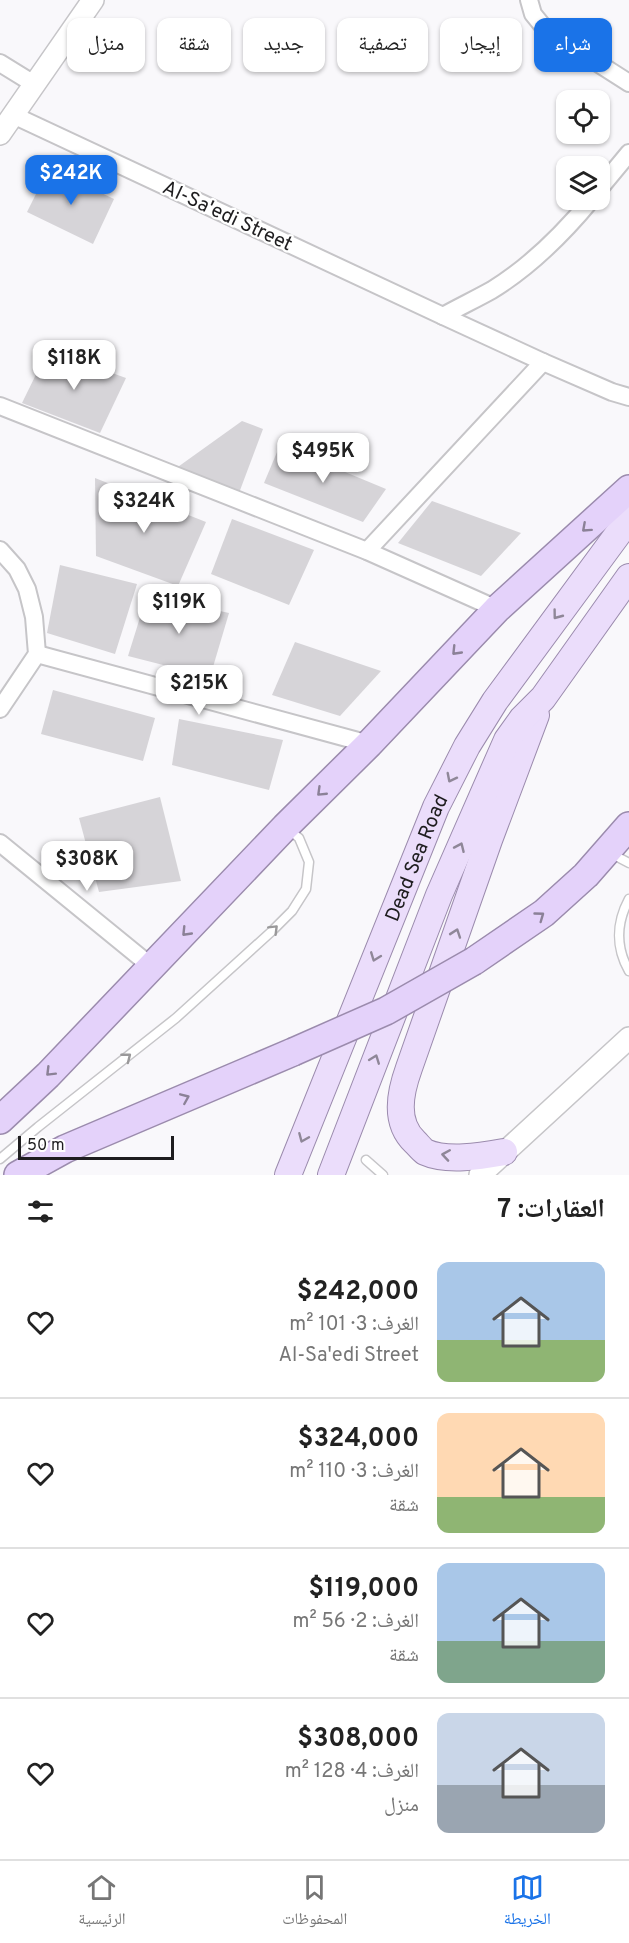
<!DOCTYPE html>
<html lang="ar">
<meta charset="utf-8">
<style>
body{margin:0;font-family:Overpass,"Noto Naskh Arabic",sans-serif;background:#f6f6f6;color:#222;direction:rtl;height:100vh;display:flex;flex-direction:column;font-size:22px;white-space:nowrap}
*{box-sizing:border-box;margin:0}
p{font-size:20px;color:#767676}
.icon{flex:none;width:33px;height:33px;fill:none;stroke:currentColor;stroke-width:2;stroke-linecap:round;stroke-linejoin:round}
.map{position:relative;height:1175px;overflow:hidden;direction:ltr}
.panel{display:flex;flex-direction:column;background:#fff;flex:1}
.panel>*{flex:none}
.top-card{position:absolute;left:18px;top:18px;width:594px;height:54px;direction:rtl;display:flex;gap:12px}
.tools{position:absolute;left:556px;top:90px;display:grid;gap:12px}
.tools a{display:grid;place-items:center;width:54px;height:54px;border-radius:12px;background:#fff;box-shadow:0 2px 4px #0004;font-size:30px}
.scale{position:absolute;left:18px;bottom:15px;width:156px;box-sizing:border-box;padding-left:6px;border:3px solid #1e1d1f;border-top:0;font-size:16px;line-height:21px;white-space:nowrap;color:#1e1d1f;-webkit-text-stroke:4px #fff;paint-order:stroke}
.price{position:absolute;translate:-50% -51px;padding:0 14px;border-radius:12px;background:#fff;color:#222;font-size:20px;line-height:39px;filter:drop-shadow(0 2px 3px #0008)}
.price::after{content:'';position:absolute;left:50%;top:36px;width:18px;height:14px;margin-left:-9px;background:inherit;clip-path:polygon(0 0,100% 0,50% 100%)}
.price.current{background:#1a73e8;color:#fff}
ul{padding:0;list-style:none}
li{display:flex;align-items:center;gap:18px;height:150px;padding:0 24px}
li+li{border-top:2px solid #e0e0e0}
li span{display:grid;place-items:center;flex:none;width:168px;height:120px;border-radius:12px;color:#555}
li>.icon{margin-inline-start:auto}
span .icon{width:72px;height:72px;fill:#fffc;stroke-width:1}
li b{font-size:26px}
h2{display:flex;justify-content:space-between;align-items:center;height:72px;padding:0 24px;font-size:26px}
.pill{padding:0 21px;border-radius:12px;background:#fff;box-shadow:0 2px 4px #0004;font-size:21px;line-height:54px}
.pill.current{background:#1a73e8;color:#fff}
.tabs{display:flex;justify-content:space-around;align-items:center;height:84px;border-top:2px solid #e0e0e0;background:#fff;font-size:16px;color:#767676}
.tabs a{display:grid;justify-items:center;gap:3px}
.tabs .current{color:#1a73e8}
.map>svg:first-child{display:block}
</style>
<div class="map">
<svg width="629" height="1175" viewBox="0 0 629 1175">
<rect width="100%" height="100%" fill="#f9f8fb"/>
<g fill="#d6d4d8">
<polygon points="49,168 114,199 93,244 27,212"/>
<polygon points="48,350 126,378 100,433 22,403"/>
<polygon points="242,421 263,429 239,493 175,469"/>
<polygon points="280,445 386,489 363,522 264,483"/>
<polygon points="95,478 206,522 178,586 96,556"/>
<polygon points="432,501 521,533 481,576 398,543"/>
<polygon points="232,519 314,550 289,605 211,574"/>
<polygon points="60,565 137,584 115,654 47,633"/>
<polygon points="147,595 229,613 210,677 128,656"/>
<polygon points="295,642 381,671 340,716 272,695"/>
<polygon points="53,690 155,718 143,761 41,734"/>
<polygon points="179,719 283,740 269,790 172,765"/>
<polygon points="160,797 181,881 99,892 79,818"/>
</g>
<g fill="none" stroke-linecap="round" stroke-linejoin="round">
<defs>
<g id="service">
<polyline points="610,853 629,863"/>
<path d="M629,899C616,923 616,948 629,971"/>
<polyline points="0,1159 38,1127 176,1018 272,931 292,911 306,889 309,862 299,838 288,829"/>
<polyline points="366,1160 383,1175"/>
</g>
<g id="minor">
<polyline points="529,0 533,14 546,30 629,83"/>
<polyline points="0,63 34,84"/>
<polyline points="13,115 443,316 543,362 612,392 629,397"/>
<polyline points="600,188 629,153"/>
<path d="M443,316C459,307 476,299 492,290C531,266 562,235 591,200"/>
<polyline points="0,406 367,551 497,609"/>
<polyline points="0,550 17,569 27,589 34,617 37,654 0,709"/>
<polyline points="367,551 543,362"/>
<polyline points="37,654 369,744"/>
<polyline points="0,843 152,967"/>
</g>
<g id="tertiary">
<polyline points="0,134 93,0"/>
<polyline points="480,1175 629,1038"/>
</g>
<g id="primary">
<path d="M504,1152C481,1156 447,1162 425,1152C422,1150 418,1145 415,1142C394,1122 400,1093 409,1068L489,840L536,715"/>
<path id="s1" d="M288,1175L436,807L467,746L495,701L629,519"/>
<polyline points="331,1175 439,895 507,740 522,719 543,698 629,577"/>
</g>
<g id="trunk">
<polyline points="474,961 544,913 586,875 629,826"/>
<polyline points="0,1120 48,1075 285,827 369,744 497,609 629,489"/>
<polyline points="18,1175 65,1149 293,1052"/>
</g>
</defs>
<use href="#service" stroke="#c6c5c8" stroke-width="11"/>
<use href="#minor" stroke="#c6c5c8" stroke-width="20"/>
<use href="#tertiary" stroke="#c6c5c8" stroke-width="24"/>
<use href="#primary" stroke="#9b8bad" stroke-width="28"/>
<use href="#trunk" stroke="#9b8bad" stroke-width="30"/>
<use href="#service" stroke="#fff" stroke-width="8"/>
<use href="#minor" stroke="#fff" stroke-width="16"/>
<use href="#tertiary" stroke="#fff" stroke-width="21"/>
<use href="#primary" stroke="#ebddfb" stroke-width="26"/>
<use href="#trunk" stroke="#e4d2fa" stroke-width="27"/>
<defs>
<polyline id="trunk-bridge" points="293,1052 386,1011 474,961"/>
</defs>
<use href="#trunk-bridge" stroke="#9b8bad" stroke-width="30" stroke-linecap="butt"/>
<use href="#trunk-bridge" stroke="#e4d2fa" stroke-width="27"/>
</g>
<defs><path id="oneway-chevron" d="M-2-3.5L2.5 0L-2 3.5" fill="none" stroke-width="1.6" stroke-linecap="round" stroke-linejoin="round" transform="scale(1.5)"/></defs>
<g stroke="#8b8197">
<use href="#oneway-chevron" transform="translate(586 528) rotate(138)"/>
<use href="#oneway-chevron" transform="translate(456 651) rotate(134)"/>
<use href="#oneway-chevron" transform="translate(321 792) rotate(136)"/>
<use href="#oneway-chevron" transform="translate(540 916) rotate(-36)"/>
<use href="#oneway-chevron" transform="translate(186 932) rotate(134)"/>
<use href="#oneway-chevron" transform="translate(50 1072) rotate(135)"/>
<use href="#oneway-chevron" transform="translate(185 1098) rotate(-23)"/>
</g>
<g stroke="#8f8798">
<use href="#oneway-chevron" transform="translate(557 615) rotate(127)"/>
<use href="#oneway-chevron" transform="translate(451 778) rotate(117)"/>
<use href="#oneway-chevron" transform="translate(460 847) rotate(-66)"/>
<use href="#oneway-chevron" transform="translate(456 933) rotate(-71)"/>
<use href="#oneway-chevron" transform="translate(375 957) rotate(111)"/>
<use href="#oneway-chevron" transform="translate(375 1059) rotate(-69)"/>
<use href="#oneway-chevron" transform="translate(303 1138) rotate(113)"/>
<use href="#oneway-chevron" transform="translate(446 1155) rotate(-171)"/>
</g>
<g stroke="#9a999a">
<use href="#oneway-chevron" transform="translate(274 929) rotate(-45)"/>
<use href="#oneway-chevron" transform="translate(127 1057) rotate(-38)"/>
</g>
<g text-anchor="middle" stroke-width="4.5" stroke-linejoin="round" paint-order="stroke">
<g font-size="20" fill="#1e1d1f" stroke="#fff">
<text transform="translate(228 215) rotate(25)" y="7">Al-Sa'edi Street</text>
<text dy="7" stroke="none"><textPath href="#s1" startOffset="342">Dead Sea Road</textPath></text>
</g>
</g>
</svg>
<div class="tools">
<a><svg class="icon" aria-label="locate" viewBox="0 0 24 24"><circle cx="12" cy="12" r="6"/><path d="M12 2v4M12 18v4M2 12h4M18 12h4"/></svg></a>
<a><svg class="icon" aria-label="layers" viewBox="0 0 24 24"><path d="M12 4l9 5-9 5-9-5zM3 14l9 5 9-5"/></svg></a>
</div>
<div class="scale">50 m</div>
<b class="price current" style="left:71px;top:206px">$242K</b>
<b class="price" style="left:74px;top:391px">$118K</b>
<b class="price" style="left:323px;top:484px">$495K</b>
<b class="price" style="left:144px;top:534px">$324K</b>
<b class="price" style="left:179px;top:635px">$119K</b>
<b class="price" style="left:199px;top:716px">$215K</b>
<b class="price" style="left:87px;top:892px">$308K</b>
<div class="top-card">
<a class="pill current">شراء</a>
<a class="pill">إيجار</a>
<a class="pill">تصفية</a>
<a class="pill">جديد</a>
<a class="pill">شقة</a>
<a class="pill">منزل</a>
</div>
</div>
<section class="panel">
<h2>العقارات: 7<svg class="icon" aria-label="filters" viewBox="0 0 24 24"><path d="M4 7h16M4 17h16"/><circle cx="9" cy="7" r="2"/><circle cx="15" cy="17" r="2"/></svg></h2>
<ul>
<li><span style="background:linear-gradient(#a9c7e8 65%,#8fb573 0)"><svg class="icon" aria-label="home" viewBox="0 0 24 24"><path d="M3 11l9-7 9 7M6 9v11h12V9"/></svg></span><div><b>$242,000</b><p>الغرف: 3 · 101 m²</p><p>Al-Sa'edi Street</p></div><svg class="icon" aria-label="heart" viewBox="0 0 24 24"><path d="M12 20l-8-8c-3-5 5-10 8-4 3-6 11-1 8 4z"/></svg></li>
<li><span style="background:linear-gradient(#ffd9b3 70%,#8fb573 0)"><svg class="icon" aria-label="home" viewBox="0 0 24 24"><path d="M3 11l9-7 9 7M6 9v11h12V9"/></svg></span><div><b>$324,000</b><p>الغرف: 3 · 110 m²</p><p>شقة</p></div><svg class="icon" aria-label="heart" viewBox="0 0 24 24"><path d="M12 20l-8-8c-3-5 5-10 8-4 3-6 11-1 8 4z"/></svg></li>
<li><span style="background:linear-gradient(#a9c7e8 65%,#7fa58c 0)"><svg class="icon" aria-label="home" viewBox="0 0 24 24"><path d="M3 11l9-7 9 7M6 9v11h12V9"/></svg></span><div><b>$119,000</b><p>الغرف: 2 · 56 m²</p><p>شقة</p></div><svg class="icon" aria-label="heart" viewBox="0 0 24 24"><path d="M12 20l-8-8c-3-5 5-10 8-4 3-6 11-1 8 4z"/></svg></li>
<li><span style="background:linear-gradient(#c9d6e8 60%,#9aa5b1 0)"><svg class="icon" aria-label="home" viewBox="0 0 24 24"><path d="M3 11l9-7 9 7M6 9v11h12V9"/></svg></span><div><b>$308,000</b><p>الغرف: 4 · 128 m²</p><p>منزل</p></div><svg class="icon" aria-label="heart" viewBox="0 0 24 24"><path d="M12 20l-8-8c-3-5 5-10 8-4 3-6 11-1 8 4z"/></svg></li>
</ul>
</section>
<nav class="tabs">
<a class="current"><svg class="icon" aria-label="map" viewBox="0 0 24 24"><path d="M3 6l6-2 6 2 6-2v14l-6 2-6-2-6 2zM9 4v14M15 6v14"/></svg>الخريطة</a>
<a><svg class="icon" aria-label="saved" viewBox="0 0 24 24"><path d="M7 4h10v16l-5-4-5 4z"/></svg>المحفوظات</a>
<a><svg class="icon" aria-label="home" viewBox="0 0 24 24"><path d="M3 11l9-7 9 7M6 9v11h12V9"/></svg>الرئيسية</a>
</nav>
